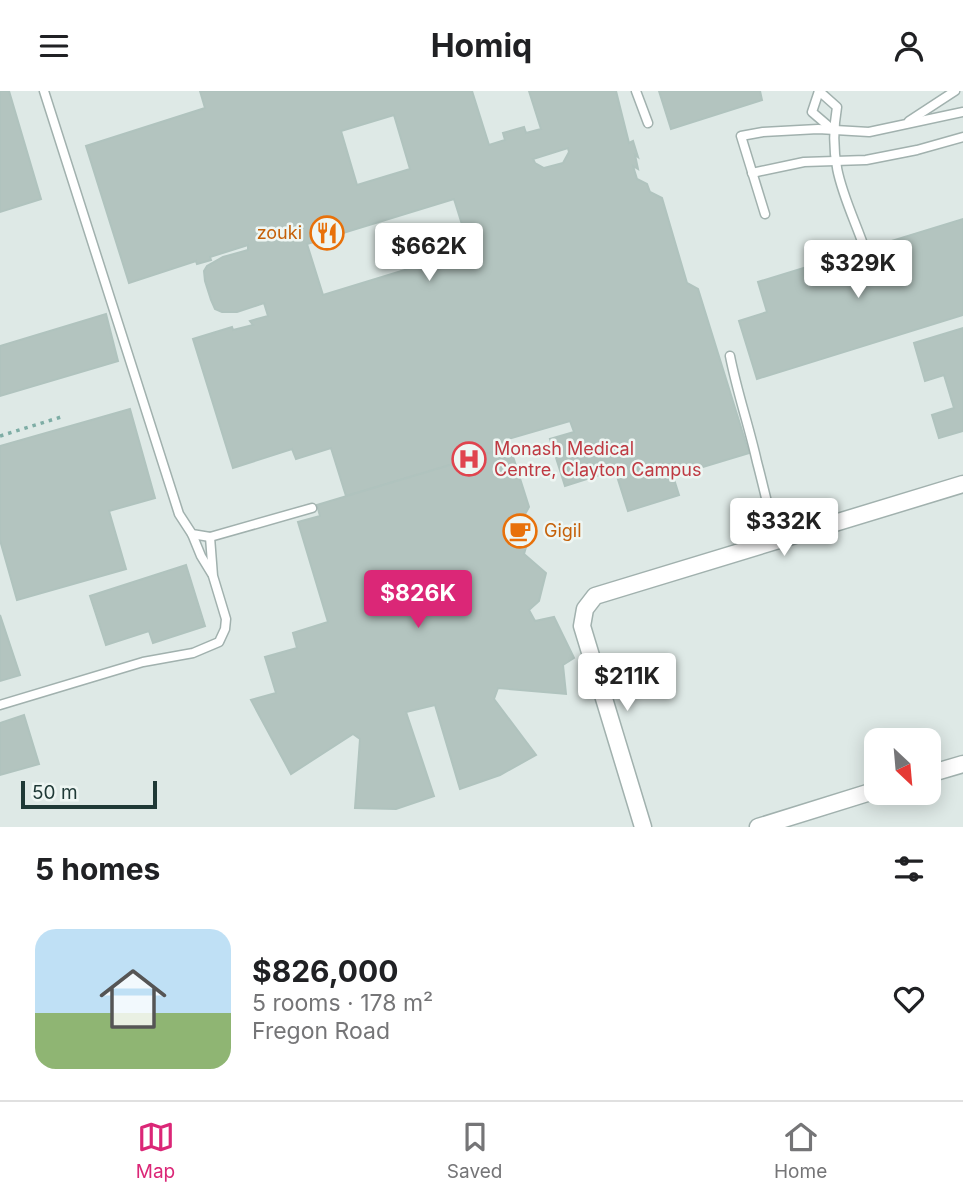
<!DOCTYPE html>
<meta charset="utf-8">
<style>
body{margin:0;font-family:Inter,sans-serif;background:#f6f6f6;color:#202124;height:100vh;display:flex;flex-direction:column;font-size:26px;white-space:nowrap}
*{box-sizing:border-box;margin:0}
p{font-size:23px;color:#757577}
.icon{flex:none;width:38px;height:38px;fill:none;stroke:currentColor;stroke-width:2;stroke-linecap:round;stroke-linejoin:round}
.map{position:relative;height:736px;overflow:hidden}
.panel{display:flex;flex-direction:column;background:#fff;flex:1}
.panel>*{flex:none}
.needle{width:46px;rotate:154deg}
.buttons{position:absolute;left:864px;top:637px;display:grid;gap:14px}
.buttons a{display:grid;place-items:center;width:77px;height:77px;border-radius:14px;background:#fff;box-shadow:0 4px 18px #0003;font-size:35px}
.scale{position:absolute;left:21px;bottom:18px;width:136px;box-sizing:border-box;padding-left:7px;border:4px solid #1f3936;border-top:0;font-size:19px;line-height:24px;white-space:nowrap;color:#1f3936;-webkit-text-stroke:5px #eef6f3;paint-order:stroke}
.price{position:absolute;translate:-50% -60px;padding:0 16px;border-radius:7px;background:#fff;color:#222;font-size:23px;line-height:46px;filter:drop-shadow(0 2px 4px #0008)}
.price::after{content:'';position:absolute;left:50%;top:42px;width:21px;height:16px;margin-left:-10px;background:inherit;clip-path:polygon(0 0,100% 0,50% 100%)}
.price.active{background:#db2777;color:#fff}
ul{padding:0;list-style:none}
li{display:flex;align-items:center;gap:21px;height:175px;padding:0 35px}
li+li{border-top:2px solid #e0e0e0}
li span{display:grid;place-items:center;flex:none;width:196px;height:140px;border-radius:21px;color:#555}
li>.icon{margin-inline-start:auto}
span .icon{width:84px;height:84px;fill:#fffc;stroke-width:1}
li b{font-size:30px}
h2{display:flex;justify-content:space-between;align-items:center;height:84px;padding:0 35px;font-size:30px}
header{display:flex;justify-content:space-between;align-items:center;height:91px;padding:0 35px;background:#fff;font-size:32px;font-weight:700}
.dock{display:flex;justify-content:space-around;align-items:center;height:98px;border-top:2px solid #e0e0e0;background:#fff;font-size:19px;color:#757577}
.dock a{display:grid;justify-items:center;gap:4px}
.dock .active{color:#db2777}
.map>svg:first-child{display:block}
</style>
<header><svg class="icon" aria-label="menu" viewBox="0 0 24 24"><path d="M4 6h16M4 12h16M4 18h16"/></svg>Homiq<svg class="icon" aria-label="person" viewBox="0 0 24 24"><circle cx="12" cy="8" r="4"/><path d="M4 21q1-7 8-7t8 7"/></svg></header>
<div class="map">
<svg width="963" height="736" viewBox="0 0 963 736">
<rect width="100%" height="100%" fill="#dee9e6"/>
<g fill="#b3c4bf" stroke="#b0c3be" stroke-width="2" fill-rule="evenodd">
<polygon points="0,0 9,0 41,108 0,121"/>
<path d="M200,0H472L489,54L505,49L503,42L524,36L526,42L541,38L529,0H616L629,52L633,50L638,66L635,64L638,78L633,75L637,88L647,93L650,101L662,107L687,192L698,198L749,362L673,385L679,404L628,420L615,379L565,395L550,348L574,341L570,330L508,348L510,356L346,405L331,357L296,368L292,358L233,377L193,248L232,236L233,239L253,234L250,230L268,225L264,212L237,221H222L215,218L211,209L205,190L204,180L207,175L223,166L248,159V154L210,166L211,169L197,173L196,170L129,192L86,55L205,17ZM394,24L410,78L357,94L341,40ZM568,57L569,61L563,72L544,77L535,72L533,68ZM454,108L470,159L323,204L307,153Z"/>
<polygon points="659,0 760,0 762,9 671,38"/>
<polygon points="963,128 963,224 757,288 739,230 767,221 758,191"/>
<polygon points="106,223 118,270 0,305 0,255"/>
<polygon points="963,237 963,340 939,347 932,324 954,317 944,284 925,290 914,252"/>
<polygon points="130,318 155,407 109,420 126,478 17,509 0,449 0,355"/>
<polygon points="510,356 529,416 524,425 532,435 524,463 546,482 539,510 529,519 535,530 554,526 574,567 563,574 566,603 498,597 494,608 536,664 500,684 460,698 435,614 406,621 434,705 396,718 355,717 360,648 353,643 291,683 251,609 276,602 265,566 297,557 293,542 328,531 298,431 320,425 317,414"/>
<polygon points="186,474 205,535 153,552 149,540 106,554 90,505"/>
<polygon points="0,524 20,584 0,590"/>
<polygon points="24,624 39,673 0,684 0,632"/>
</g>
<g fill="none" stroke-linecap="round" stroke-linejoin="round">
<defs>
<g id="lane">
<polyline points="44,0 179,423 192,443 210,446 312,417"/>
<polyline points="636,0 648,32"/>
<path d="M819,0L837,16C825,86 854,117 872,180"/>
<polyline points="819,0 812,21 833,39"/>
<polyline points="909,30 955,0"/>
<polyline points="752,82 804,71 866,69 917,59 963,46"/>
<polyline points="765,123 741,45 763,41 818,38 869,41 963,21"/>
<path d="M730,265C737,301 749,335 757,371C764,397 769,423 778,450"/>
<polyline points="192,443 201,465 212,483"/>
<polyline points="0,614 143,571 193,562 219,551 225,538 226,528 213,485 210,446"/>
</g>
<g id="street">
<polyline points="929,683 963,673"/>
<polyline points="643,736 582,535 585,518 595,505 963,393"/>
<polyline points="758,736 877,699"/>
</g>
</defs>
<use href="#lane" stroke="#a1b1ae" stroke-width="11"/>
<use href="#street" stroke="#a1b1ae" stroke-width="19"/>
<polyline stroke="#7eada5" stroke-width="3.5" stroke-dasharray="3.5 5" stroke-linecap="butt" points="0,345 61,326"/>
<use href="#lane" stroke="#fff" stroke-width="8"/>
<use href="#street" stroke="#fff" stroke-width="16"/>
</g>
<defs>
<symbol id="restaurant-ring" viewBox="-11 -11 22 22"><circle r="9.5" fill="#eef6f3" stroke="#e8710a" stroke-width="1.5"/><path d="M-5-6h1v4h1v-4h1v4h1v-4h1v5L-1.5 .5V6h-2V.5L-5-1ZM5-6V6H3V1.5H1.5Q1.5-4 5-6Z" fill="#e8710a"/></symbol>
<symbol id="hospital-ring" viewBox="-11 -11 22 22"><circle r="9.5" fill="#eef6f3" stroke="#e0444e" stroke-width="1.5"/><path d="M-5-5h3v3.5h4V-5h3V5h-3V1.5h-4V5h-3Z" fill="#e0444e"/></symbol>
<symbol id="cafe-ring" viewBox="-11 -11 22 22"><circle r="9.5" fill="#eef6f3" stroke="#e8710a" stroke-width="1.5"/><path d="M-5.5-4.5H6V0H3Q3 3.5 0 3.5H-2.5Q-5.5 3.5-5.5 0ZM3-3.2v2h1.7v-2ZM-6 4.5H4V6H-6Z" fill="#e8710a"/></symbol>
</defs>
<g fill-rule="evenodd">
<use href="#restaurant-ring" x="308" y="123" width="38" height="38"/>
<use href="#hospital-ring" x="450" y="349" width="38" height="38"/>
<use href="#cafe-ring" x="501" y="421" width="38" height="38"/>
</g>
<g text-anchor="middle" stroke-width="5" stroke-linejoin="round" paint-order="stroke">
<g font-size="18" fill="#c56008" stroke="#eef6f3" text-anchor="end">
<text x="302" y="148">zouki</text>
<text x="544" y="446" text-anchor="start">Gigil</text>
</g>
<g font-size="18" fill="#be3a42" stroke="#eef6f3" text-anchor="start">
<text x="494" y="364">Monash Medical<tspan x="494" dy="21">Centre, Clayton Campus</tspan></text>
</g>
</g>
</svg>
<div class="buttons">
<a><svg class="needle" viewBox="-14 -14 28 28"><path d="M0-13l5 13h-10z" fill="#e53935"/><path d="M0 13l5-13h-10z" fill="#757577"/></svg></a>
</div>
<div class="scale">50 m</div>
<b class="price" style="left:429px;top:192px">$662K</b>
<b class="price" style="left:858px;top:209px">$329K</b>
<b class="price" style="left:784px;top:467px">$332K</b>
<b class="price active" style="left:418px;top:539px">$826K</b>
<b class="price" style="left:627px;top:622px">$211K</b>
</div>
<section class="panel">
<h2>5 homes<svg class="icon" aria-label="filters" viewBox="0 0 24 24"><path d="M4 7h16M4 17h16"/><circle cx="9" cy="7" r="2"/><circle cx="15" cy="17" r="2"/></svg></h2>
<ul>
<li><span style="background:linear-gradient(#bfe0f5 60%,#8fb573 0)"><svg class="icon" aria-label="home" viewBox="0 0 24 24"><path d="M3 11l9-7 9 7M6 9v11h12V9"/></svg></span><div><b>$826,000</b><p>5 rooms · 178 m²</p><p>Fregon Road</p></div><svg class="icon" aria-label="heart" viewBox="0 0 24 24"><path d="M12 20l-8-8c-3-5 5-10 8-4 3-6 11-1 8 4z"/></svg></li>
</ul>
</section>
<nav class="dock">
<a class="active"><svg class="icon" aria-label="map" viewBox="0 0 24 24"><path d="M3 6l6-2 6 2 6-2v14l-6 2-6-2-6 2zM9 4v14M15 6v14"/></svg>Map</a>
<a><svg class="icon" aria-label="saved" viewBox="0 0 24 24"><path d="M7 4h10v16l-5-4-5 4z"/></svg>Saved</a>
<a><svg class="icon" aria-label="home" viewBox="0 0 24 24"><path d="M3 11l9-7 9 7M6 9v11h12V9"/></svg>Home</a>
</nav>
